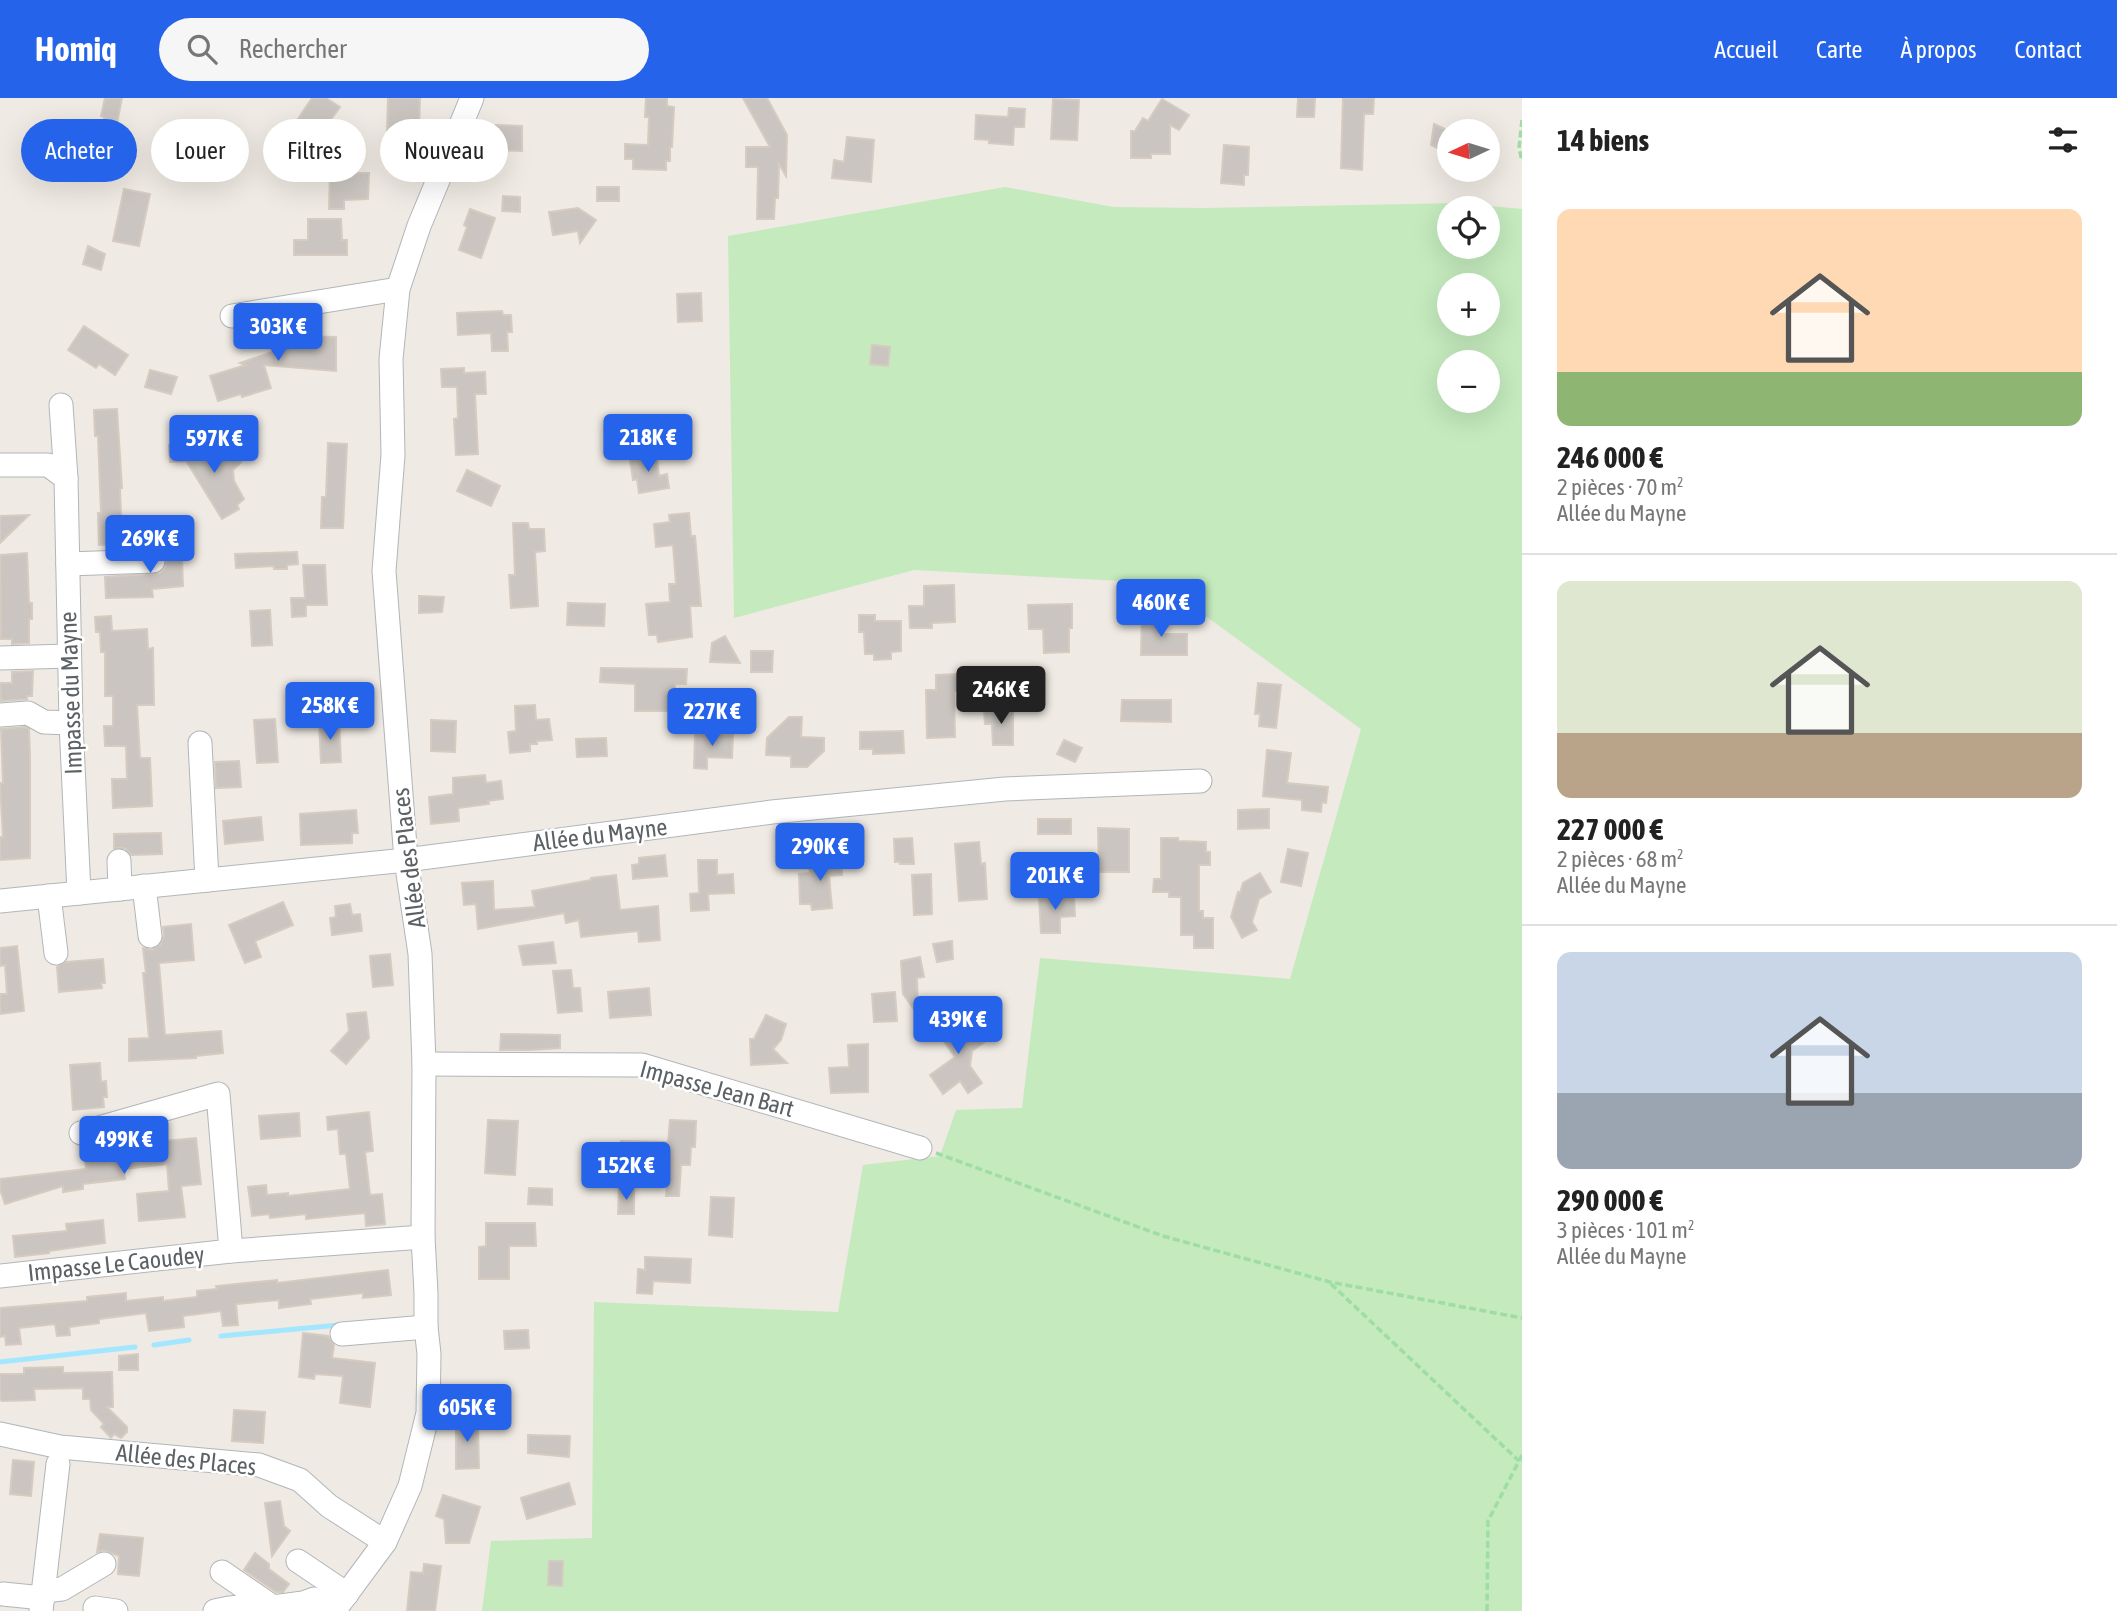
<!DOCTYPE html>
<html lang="fr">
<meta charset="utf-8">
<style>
body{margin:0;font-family:"Asap Condensed",sans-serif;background:#f6f6f6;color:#222;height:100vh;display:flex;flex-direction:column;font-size:26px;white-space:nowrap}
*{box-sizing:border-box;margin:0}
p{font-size:23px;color:#767676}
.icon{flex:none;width:38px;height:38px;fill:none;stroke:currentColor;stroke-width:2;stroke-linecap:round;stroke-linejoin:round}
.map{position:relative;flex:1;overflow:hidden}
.side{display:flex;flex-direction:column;background:#fff;width:595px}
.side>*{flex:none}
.guide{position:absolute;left:21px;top:21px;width:665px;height:63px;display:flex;gap:14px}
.needle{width:46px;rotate:266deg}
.fabs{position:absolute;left:1437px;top:21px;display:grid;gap:14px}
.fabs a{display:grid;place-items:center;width:63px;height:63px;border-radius:50%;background:#fff;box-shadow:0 7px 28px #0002;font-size:35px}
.price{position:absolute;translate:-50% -60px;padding:0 16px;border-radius:7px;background:#2563eb;color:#fff;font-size:23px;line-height:46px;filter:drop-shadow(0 2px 4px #0008)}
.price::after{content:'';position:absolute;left:50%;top:42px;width:21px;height:16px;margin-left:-10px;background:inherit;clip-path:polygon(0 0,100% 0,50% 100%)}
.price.on{background:#222;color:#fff}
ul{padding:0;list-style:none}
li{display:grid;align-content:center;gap:14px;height:371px;padding:0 35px}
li+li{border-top:2px solid #e0e0e0}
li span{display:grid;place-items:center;height:217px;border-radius:14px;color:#555}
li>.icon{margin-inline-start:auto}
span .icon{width:126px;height:126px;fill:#fffc;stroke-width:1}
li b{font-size:30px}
h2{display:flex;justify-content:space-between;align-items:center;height:84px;padding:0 35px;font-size:30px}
.pill{padding:0 24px;border-radius:32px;background:#fff;box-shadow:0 7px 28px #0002;font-size:24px;line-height:63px}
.pill.on{background:#2563eb;color:#fff}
header{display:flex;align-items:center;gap:42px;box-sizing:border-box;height:98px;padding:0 35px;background:#2563eb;color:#fff}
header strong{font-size:33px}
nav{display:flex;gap:38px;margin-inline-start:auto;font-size:24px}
.search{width:490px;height:63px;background:#f6f6f6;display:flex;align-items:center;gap:18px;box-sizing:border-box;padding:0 24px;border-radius:38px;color:#767676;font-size:26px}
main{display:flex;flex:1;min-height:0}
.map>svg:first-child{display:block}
</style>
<header>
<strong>Homiq</strong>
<div class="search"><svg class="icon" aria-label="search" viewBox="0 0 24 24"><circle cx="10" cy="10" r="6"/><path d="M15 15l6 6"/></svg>Rechercher</div>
<nav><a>Accueil</a><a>Carte</a><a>À propos</a><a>Contact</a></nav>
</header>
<main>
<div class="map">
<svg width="1522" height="1513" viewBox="0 0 1522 1513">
<rect width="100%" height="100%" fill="#efeae3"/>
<path fill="#c4eabd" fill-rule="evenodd" d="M1005,89L1113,109L1204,110L1458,105L1522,111V1513H482L491,1443L592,1440L594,1204L838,1214L863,1067L940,1058L956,1012L1022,1010L1040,860L1290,881L1361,631L1160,485L914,472L734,520L728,138ZM1449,110H1488V149H1449ZM1449,187H1488V226H1449ZM1449,264H1488V303H1449Z"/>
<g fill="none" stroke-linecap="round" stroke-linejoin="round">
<g stroke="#a3e6ff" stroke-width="5">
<polyline points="221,1238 339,1227"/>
<polyline points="154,1247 189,1242"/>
<polyline points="0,1264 135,1249"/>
</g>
</g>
<g fill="#cac5c0" stroke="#d5cbc0" stroke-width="2">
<polygon points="105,0 122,0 114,41 100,38 104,19 101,18"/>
<polygon points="312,0 326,0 340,9 316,42 294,27"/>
<polygon points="388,0 420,0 419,33 387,32"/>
<polygon points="646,0 667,0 667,8 674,9 672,49 670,49 670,63 666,63 666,72 633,71 633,61 625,61 625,46 648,47 649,19 645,19"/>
<polygon points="743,0 767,0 787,37 786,78 779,66 778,100 775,100 774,121 757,121 758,69 746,69 746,49 770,49"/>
<polygon points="1298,0 1315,0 1314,19 1297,19"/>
<polygon points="1343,0 1374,0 1373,16 1364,16 1362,72 1341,70"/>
<polygon points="1053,1 1079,2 1077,42 1051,41"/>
<polygon points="1162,1 1189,17 1179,32 1170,27 1170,56 1151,56 1151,60 1131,60 1131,33 1135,33 1143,20 1148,23"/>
<polygon points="1009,10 1025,11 1024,29 1014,29 1013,47 989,45 989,42 975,41 976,17 1008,19"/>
<polygon points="1434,26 1449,33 1449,56 1431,47"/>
<polygon points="496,27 522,28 522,53 496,52"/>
<polygon points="847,39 874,42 871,84 832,80 834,62 844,64"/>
<polygon points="1224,47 1249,49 1248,77 1244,77 1244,87 1221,85"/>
<polygon points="330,75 369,75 368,101 344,102 344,111 329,111"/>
<rect x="597" y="89" width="22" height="14"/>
<polygon points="124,91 150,96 139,148 113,143"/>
<polygon points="503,98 520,99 520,114 502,113"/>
<polygon points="578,110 596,122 580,145 578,133 553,137 549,114"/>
<polygon points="470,111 495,120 481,160 459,152 467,129 464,127"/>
<polygon points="308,121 341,121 342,142 347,142 347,157 294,157 294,142 308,142"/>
<polygon points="88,148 105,156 101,172 83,166"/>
<polygon points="701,195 702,223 678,224 677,196"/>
<polygon points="502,213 503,217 511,217 512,234 507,234 508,253 492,253 491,235 458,237 457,215"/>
<polygon points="300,221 300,238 336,239 336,273 264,267 271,290 242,299 241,296 218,303 210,278 246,267 240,265 275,253 275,246 284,246 284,224"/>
<polygon points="84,228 128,257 115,277 99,266 96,270 68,252"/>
<polygon points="872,247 890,249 888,268 870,266"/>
<polygon points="464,270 464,275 485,274 486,296 475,296 478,356 456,357 454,321 458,320 457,289 442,289 441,271"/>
<polygon points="150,272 177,279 171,296 145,289"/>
<polygon points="117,311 122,390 120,390 122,446 99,447 98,415 101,415 98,338 95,338 94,312"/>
<polygon points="328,345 347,346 343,430 321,430 322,399 326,399"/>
<polygon points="169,347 184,347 184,352 240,351 241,364 233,372 234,383 244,401 237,407 239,411 222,421 185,361 185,363 170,364"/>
<polygon points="656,356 659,378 667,376 669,390 639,395 637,381 633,382 630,361"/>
<polygon points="467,372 500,388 491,408 457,393"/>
<polygon points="689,415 691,438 695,438 701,508 690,508 692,539 658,544 657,537 649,537 646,506 670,504 669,486 676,486 673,447 656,449 654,426 670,424 669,417"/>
<polygon points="29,417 0,445 0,418"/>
<polygon points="513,425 528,425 529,431 544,431 545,453 535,454 538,508 511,510 509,477 515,477"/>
<polygon points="181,440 182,458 179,460 182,460 183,488 152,491 153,499 106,500 105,479 160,475 165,470 167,462 164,455 160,451 152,449 152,441"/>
<polygon points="297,454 298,466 287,467 287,471 274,471 274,468 236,470 235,456"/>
<polygon points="27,455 29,505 32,505 32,521 29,521 29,545 12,546 12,541 1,541 0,457"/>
<polygon points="303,467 325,467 327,507 306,507 306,518 292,519 291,500 305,500"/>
<polygon points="954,487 955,524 932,525 932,530 910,530 909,508 924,508 924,488"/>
<polygon points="419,498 444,499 442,514 419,515"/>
<polygon points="568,505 605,506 604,528 567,527"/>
<polygon points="1072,506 1072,530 1069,530 1069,554 1044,555 1043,531 1029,531 1028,507"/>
<polygon points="270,512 272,547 252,548 250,513"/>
<polygon points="859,517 875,517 875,523 901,523 901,553 891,554 891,561 874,562 874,556 865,556 864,534 859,534"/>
<polygon points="1142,517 1163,517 1163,536 1187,536 1187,557 1141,557"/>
<polygon points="111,518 112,533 147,531 148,551 153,550 154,607 137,607 140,660 150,660 152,708 113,710 112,681 127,681 126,648 105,648 104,628 113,628 113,598 105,598 105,554 101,554 100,534 96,534 95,519"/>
<polygon points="725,538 740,565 710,564 712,545"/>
<polygon points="751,553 773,553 772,574 751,574"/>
<polygon points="601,570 687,571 686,586 675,586 674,613 635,613 635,586 600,584"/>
<polygon points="33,573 32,598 27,598 27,601 1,603 0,585 12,585 12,574"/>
<polygon points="960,576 960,593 954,593 955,639 927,640 926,592 936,592 936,577"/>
<polygon points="1258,585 1281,587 1276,630 1259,628 1260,616 1255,616"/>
<polygon points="1122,602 1171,602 1171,624 1121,623"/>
<polygon points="535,607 536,622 549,621 552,642 537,643 537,646 530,646 530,653 510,655 508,634 516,633 515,608"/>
<polygon points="1013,611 1013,647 993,647 992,626 985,626 984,612"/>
<polygon points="789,619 802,619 801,639 824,640 824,653 807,669 791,669 791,658 766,657 767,640"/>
<polygon points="275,621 278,664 257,665 254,622"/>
<polygon points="339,622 341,664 321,665 319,623"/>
<polygon points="431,622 456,623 455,654 431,653"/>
<polygon points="25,629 29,631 30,658 30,760 0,762 0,739 3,739 0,685 3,685 1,631"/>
<polygon points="903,633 904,655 873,656 873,651 860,651 860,634"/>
<polygon points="695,635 733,637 732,660 707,659 707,671 694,670"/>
<polygon points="606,640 607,658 577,659 576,641"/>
<polygon points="1064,642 1082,650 1075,664 1057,656"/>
<polygon points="1267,652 1291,655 1287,685 1328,689 1326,705 1322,704 1321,714 1302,712 1302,702 1263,698"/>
<polygon points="239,663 241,689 216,690 215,664"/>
<polygon points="485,677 486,685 501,683 503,701 488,703 489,706 458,710 459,723 431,726 429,699 453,696 453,680"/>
<polygon points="1269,711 1269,730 1238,731 1238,712"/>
<polygon points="356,712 358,735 352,735 352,745 301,747 300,716"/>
<polygon points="261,719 263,742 225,746 223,723"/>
<rect x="1038" y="721" width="33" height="15"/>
<polygon points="1098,730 1129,731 1129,774 1099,774"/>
<polygon points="161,735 162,756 131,757 125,750 114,750 114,736"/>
<polygon points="912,740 914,766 900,766 900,764 895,764 894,741"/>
<polygon points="1161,740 1178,740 1178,743 1206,744 1206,754 1210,754 1210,767 1199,767 1199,813 1203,813 1203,820 1213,820 1213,850 1194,850 1194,837 1181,837 1181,799 1169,799 1169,794 1153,794 1154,781 1161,781"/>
<polygon points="979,744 981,766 985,765 987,801 959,803 955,746"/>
<polygon points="1288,751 1308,755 1301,788 1281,784"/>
<polygon points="665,757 667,778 633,781 632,767 639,766 639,760"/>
<polygon points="841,757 842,777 829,778 832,810 812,812 811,806 800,806 799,776 810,775 809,767 821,766 820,758"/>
<polygon points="698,762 717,762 717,777 733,776 734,795 708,796 709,812 691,813 690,796 699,795"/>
<polygon points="1260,775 1271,794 1259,801 1252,824 1257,832 1242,840 1231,819 1238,794 1240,795 1243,785"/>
<polygon points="931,776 932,816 914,817 912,777"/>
<polygon points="616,777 620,812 658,808 660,842 639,844 638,833 581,839 579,822 566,825 564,815 478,831 476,806 464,807 462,785 493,783 494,812 535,809 532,793 591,782 591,780"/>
<polygon points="1074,798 1075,818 1060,819 1060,835 1041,835 1039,800"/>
<polygon points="283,804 293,827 255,843 261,859 245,865 229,827"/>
<polygon points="350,806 352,817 360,816 362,833 332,837 330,820 336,819 335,808"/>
<polygon points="191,826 194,862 159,865 165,937 221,933 223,955 196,958 196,960 129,963 129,941 149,940 143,875 146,875 143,850 152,852 161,846 164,837 163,829"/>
<polygon points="952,843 953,861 937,864 933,846"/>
<polygon points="553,844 556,865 523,867 519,848"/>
<polygon points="17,848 24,913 0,916 0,896 7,896 5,867 0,868 0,850"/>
<polygon points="390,856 393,887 373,889 370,858"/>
<polygon points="920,859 924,879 917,880 918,917 903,896 901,863"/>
<polygon points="103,861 105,885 101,885 102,890 59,894 57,869 66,864"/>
<polygon points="571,872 573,890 580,890 582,913 558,915 553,873"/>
<polygon points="649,890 651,917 610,920 608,894"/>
<polygon points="895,894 897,923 874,924 872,896"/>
<polygon points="366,914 369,940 346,966 331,953 349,933 347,916"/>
<polygon points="944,915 962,939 980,926 990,940 972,953 970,968 982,985 968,995 960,983 943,996 930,977 955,959 931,925"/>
<polygon points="766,917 786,926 781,942 773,951 787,965 751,967 750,941 754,941"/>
<polygon points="501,936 560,937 560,950 531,952 500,952"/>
<polygon points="868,946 868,994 831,995 829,970 849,969 848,947"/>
<polygon points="100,965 101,984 106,983 107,999 103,999 104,1009 73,1012 70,967"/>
<polygon points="369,1014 373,1053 365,1054 370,1097 382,1096 385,1126 366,1128 365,1115 306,1121 306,1116 270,1120 269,1116 252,1118 248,1089 266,1087 267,1097 288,1095 288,1098 350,1091 346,1056 340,1056 338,1031 328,1032 327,1019"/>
<polygon points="299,1015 300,1038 261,1041 259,1018"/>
<polygon points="488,1022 518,1023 515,1077 485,1075"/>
<polygon points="670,1022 696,1023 695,1049 691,1049 690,1067 681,1067 679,1098 666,1098 667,1065 620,1064 621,1043 668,1044"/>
<polygon points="196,1040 201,1086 181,1088 185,1119 139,1123 137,1096 169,1093 167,1066 124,1071 125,1081 83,1086 83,1091 63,1094 63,1088 5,1106 0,1091 0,1081 86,1071 85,1061 127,1056 126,1042 140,1041 140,1045"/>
<polygon points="529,1090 552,1091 552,1107 528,1106"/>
<polygon points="619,1091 634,1092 634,1116 618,1116"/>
<polygon points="711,1099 734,1100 732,1139 709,1137"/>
<polygon points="103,1122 105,1145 49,1153 49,1155 15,1159 13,1138 67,1133 66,1126"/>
<polygon points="486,1125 535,1125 536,1148 509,1148 509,1181 479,1181 479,1149 486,1148"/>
<polygon points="645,1159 691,1161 690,1185 653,1183 652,1196 637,1195 638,1171 645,1172"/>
<polygon points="388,1172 391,1197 363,1200 363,1195 310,1201 311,1206 279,1210 279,1202 236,1206 238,1227 223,1228 221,1213 183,1218 184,1229 149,1233 146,1215 99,1221 99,1225 69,1229 70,1237 57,1238 55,1226 19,1230 21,1246 6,1247 5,1238 0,1239 0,1210 87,1203 87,1199 126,1195 126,1203 163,1199 163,1203 197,1199 197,1193 217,1191 216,1188 277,1182 277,1185"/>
<polygon points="528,1232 529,1250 505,1251 504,1233"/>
<polygon points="303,1235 328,1238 334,1247 332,1260 375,1265 370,1309 340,1305 343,1278 315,1276 314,1281 299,1279"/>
<polygon points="138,1256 138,1272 119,1272 119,1258"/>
<polygon points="63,1269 63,1275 112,1274 113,1309 107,1309 127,1329 127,1334 121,1340 114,1336 111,1340 101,1329 104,1326 91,1312 90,1301 83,1301 83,1290 34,1291 35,1302 2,1303 0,1301 0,1276 24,1276 24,1270"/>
<polygon points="234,1312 265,1314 263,1345 232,1343"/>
<polygon points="456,1321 476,1321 476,1329 478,1330 479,1370 456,1371"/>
<polygon points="528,1337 570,1338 569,1359 528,1355"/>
<polygon points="13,1362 34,1364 31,1398 10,1396"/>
<polygon points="569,1385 575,1406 527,1421 521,1400"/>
<polygon points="443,1397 480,1409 469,1445 446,1445 444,1421 436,1418"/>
<polygon points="280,1403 284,1428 290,1433 272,1458 265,1405"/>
<polygon points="100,1436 143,1440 139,1478 118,1476 119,1458 104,1452 97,1454"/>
<polygon points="255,1455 269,1466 269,1471 289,1486 283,1494 276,1494 244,1472"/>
<polygon points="549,1463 563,1463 562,1488 548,1487"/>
<polygon points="424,1466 441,1468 435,1513 407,1513 411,1474 423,1475"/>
</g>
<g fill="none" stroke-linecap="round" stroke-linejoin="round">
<defs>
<g id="minor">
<polyline points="232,218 398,191"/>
<polyline points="61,307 66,380"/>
<polyline points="0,367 48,367 66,380 71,625 79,795"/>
<polyline points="68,466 153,463"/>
<polyline points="0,560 69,558"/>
<polyline points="0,617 28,615 44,624 71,625"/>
<polyline points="200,645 207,782"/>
<polyline points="119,763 120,791"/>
<polyline points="144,788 150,838"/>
<polyline points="49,798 56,855"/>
<polyline points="0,803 406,762 772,714 1005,691 1200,683"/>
<polyline points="424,966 642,967 920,1050"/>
<polyline points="81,1035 218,996 231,1153"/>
<polyline points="0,1178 231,1153 423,1139"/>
<polyline points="342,1236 426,1229"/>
<polyline points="0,1336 60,1349 259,1367 300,1382 329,1408 385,1444"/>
<polyline points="298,1463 347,1496"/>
<polyline points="222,1474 273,1509 303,1505 314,1501 334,1512"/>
<polyline points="43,1493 62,1491 104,1466"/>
<polyline points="3,1496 43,1500"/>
<polyline points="95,1510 116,1513"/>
<polyline points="41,1513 58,1366"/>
<path d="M215,1513C228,1510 243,1506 254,1513"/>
<polyline points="334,1513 385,1444 410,1388 428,1315 429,1256 426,1229 426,1195 423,1139 424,966 420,856 406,762 384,473 393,357 391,261 398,191 419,128 472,0"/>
</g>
</defs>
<use href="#minor" stroke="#b1b6ba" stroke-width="25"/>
<g stroke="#9edda4" stroke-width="3.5" stroke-dasharray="7 3.5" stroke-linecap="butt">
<polyline points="1522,22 1519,50 1522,63"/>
<polyline points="936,1055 1163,1138 1330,1184 1522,1220"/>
<polyline points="1331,1186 1519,1363"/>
<polyline points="1487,1513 1488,1423 1522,1357"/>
</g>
<use href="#minor" stroke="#fff" stroke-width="23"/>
</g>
<g text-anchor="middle" stroke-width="5" stroke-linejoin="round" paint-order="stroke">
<g font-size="24" fill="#5b6165" stroke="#fff">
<text transform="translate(71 595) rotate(-92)" y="8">Impasse du Mayne</text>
<text transform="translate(600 737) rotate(-7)" y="8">Allée du Mayne</text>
<text transform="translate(409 760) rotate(-97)" y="8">Allée des Places</text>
<text transform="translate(717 991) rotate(15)" y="8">Impasse Jean Bart</text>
<text transform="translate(116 1166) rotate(-6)" y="8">Impasse Le Caoudey</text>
<text transform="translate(186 1362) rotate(6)" y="8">Allée des Places</text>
</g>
</g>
</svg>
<div class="fabs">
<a><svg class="needle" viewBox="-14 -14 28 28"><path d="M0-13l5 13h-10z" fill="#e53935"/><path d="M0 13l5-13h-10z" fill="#767676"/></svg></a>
<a><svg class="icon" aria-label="locate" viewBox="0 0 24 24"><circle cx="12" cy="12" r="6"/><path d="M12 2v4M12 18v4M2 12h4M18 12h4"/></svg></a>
<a>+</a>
<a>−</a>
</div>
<b class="price" style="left:278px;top:265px">303K €</b>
<b class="price" style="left:648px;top:376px">218K €</b>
<b class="price" style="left:214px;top:377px">597K €</b>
<b class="price" style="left:150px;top:477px">269K €</b>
<b class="price" style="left:1161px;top:541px">460K €</b>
<b class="price on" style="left:1001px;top:628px">246K €</b>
<b class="price" style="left:330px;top:644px">258K €</b>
<b class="price" style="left:712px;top:650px">227K €</b>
<b class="price" style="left:820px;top:785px">290K €</b>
<b class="price" style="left:1055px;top:814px">201K €</b>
<b class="price" style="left:958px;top:958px">439K €</b>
<b class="price" style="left:124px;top:1078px">499K €</b>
<b class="price" style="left:626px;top:1104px">152K €</b>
<b class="price" style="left:467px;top:1346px">605K €</b>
<div class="guide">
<a class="pill on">Acheter</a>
<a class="pill">Louer</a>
<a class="pill">Filtres</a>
<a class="pill">Nouveau</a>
</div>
</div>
<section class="side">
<h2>14 biens<svg class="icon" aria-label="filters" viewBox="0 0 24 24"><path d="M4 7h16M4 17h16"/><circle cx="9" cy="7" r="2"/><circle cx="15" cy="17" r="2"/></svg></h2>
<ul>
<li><span style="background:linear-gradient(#ffd9b3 75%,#8fb573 0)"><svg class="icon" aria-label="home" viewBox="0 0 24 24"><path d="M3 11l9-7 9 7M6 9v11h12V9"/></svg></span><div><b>246 000 €</b><p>2 pièces · 70 m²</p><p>Allée du Mayne</p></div></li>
<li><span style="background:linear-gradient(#dfe7d0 70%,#b9a48a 0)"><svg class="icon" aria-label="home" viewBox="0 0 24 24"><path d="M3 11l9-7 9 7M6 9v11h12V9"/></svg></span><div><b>227 000 €</b><p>2 pièces · 68 m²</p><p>Allée du Mayne</p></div></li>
<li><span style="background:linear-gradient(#c9d6e8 65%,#9aa5b1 0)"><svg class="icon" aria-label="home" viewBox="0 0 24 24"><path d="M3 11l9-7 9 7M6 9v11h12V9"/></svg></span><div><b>290 000 €</b><p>3 pièces · 101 m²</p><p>Allée du Mayne</p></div></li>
</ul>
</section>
</main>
